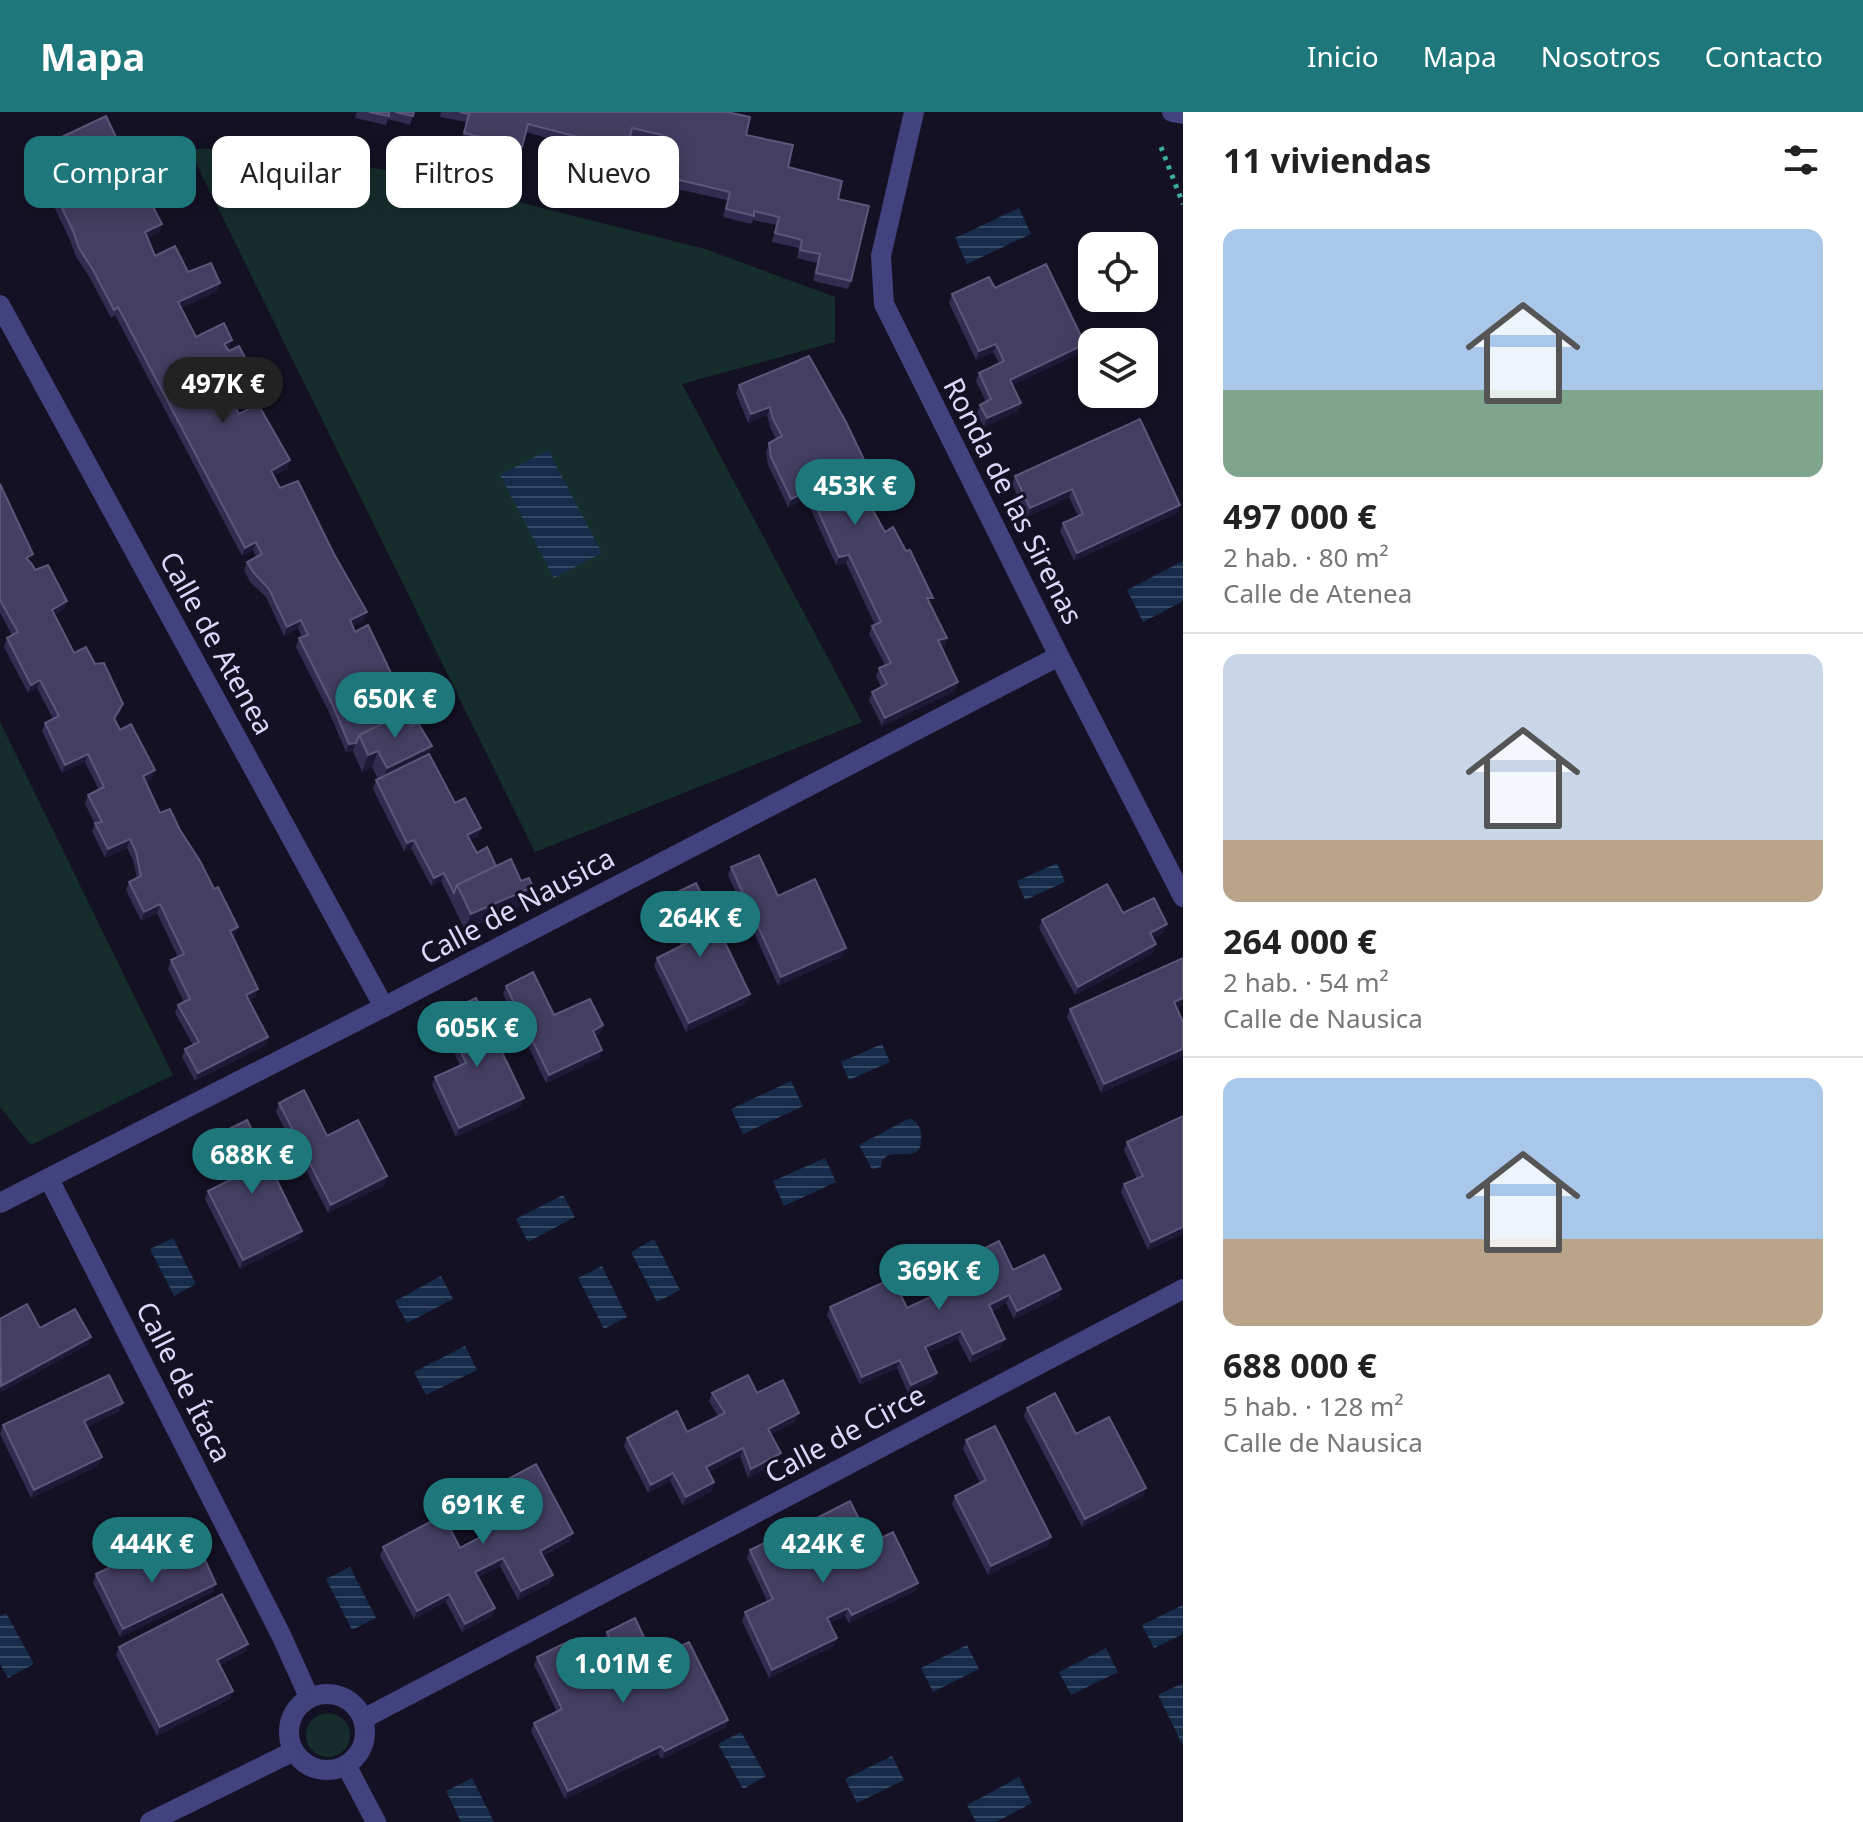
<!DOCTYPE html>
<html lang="es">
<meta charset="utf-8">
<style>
body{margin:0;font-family:"Noto Sans",sans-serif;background:#f6f6f6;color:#222;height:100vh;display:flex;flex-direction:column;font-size:30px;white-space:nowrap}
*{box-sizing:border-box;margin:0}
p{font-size:26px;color:#767676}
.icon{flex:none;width:44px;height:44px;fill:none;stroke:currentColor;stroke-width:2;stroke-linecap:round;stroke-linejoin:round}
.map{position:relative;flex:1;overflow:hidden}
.drawer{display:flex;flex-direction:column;background:#fff;width:680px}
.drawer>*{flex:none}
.guide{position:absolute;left:24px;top:24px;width:760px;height:72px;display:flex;gap:16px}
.buttons{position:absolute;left:1078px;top:120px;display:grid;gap:16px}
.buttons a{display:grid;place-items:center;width:80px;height:80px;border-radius:16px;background:#fff;box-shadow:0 4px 20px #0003;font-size:40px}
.price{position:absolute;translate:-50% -68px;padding:0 18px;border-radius:28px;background:#1e777b;color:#fff;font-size:26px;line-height:52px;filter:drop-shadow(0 2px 4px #0008)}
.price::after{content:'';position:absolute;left:50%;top:48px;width:24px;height:18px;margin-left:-12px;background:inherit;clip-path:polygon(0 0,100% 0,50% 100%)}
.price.selected{background:#222;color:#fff}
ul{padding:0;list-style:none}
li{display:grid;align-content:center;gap:16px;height:424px;padding:0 40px}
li+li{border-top:2px solid #e0e0e0}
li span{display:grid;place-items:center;height:248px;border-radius:16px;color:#555}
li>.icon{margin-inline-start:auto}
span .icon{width:144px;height:144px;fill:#fffc;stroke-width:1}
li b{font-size:34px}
h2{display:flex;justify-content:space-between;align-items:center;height:96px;padding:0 40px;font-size:34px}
.tag{padding:0 28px;border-radius:16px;background:#fff;box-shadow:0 4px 20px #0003;font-size:28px;line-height:72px}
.tag.selected{background:#1e777b;color:#fff}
header{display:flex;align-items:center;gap:48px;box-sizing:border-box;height:112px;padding:0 40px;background:#1e777b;color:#fff}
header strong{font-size:38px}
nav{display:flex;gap:44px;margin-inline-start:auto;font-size:28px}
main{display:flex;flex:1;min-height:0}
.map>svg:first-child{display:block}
</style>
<header>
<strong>Mapa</strong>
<nav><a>Inicio</a><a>Mapa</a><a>Nosotros</a><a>Contacto</a></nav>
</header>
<main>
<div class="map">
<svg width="1183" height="1710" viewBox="0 0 1183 1710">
<defs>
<pattern id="water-rules" width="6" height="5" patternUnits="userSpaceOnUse" patternTransform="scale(2)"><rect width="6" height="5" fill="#162c4a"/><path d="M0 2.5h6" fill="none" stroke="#374a65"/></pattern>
</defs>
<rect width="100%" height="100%" fill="#141124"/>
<g fill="#152e2c">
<polygon points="257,36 408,62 705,137 835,185 835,230 682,272 862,610 535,740 189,37"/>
<polygon points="0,610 173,963 31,1033 0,995"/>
<circle cx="328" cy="1623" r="22"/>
</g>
<g fill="url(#water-rules)">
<polygon points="1019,96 1031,122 967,152 955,126"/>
<polygon points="548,338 602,441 554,466 500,363"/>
<polygon points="1183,449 1183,489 1143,510 1127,478"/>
<polygon points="1057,751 1065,770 1025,788 1017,769"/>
<polygon points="882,932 890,950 849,968 841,950"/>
<polygon points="791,969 803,994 743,1022 731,997"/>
<path d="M910,1006C917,1011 921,1014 921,1023C924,1052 899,1038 887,1044C885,1045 883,1047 882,1049L881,1055L872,1057L859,1033Z"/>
<polygon points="825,1046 836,1070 784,1094 773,1069"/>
<polygon points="563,1083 575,1105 528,1130 516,1107"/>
<polygon points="173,1126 196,1172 174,1184 150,1137"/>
<polygon points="654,1127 680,1178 657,1190 631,1140"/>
<polygon points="602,1154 627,1205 604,1217 578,1166"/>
<polygon points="441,1164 453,1187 407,1211 395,1189"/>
<polygon points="465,1234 477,1258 426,1283 414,1260"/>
<polygon points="350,1455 376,1506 352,1518 326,1467"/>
<polygon points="1183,1493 1183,1522 1154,1536 1142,1513"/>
<polygon points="6,1501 34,1552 8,1566 0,1552 0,1504"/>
<polygon points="967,1533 979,1557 933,1580 921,1556"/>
<polygon points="1106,1536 1118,1560 1071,1583 1059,1560"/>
<polygon points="1183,1571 1183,1634 1158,1583"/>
<polygon points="741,1620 766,1664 743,1677 718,1632"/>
<polygon points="892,1644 904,1668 857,1691 845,1667"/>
<polygon points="1019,1665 1032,1691 996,1710 976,1710 967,1693"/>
<polygon points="472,1666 494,1710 461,1710 446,1679"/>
</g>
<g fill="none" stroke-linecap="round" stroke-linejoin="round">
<polyline stroke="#3cac9f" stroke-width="5" stroke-dasharray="4 6" stroke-linecap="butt" points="1161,35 1183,92"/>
<g stroke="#41427e" stroke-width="20">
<polyline points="914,0 881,144 884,192 1059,544 1183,785"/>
<polyline points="1172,0 1183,2"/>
<polyline points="0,193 384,895"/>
<polyline points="49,1067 281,1523 309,1585"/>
<polyline points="0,1091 384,895 1059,544"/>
<circle cx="327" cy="1620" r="38"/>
<polyline points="363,1607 1183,1177"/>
<polyline points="346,1653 376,1710"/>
<polyline points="150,1710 294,1639"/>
</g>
</g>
<g fill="#322c50">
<polygon points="357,0 414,0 410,13 388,7 386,13 355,6"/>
<polygon points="441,0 727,0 746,23 788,55 838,87 851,169 848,177 813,169 817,151 797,146 799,136 772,130 776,113 753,108 751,112 723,105 727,88 672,76 676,55 655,51 659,32 630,25 620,63 570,52 575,34 526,20 519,43 461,30 466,10 440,5"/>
<polygon points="117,27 114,35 103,40 117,67 162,112 159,120 147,126 155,144 188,160 217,179 181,196 196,225 229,236 228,237 246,261 233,268 230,275 226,277 239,302 290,348 287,357 273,364 280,376 364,508 352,514 355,520 392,563 418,601 415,610 410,612 429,642 455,691 481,716 478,724 470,728 477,741 496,754 527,791 465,818 441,769 431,774 411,736 404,739 373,677 376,668 378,667 372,655 362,660 353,639 346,640 329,600 296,535 299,526 302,525 298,516 284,524 266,485 250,470 244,458 247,450 256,445 253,438 242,444 115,203 111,206 90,166 76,145 70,128 31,47 34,38"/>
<polygon points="995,176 1085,232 1082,240 1013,273 1021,291 1018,299 984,315 977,302 980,293 986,290 976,269 979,261 999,251 993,240 976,248 949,191 952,182"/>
<polygon points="809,244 874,390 871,395 930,494 947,526 944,535 941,535 955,579 882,614 869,588 872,580 881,575 876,564 879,556 885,553 869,522 872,514 875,513 846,451 836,453 806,387 788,395 768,353 766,340 769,331 776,327 770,315 767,303 748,311 736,281 739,273"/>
<polygon points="1015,364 1180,393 1177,401 1074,449 1060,419 1063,411 1078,404 1069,385 1027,405 1012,372"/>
<polygon points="0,372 30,450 35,458 67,489 64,497 54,503 74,541 95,552 123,592 120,600 115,608 152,667 146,670 160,701 180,718 235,824 233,825 258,877 255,885 249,888 268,925 265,933 195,969 182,945 185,937 193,933 175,901 178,893 184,890 168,857 171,848 178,845 157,801 141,809 126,778 129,770 137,766 133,748 127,736 105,746 92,719 95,712 85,692 88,683 99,678 85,650 62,661 42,619 45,611 53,607 37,576 28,581 4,535 7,526 12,523 0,501"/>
<polygon points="731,755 778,784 843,844 778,874 728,763"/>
<polygon points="665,786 747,890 686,920 654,854 657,846 681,834 662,794"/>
<polygon points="1123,801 1164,820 1153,826 1156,832 1153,841 1075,883 1039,816 1042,808"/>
<polygon points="1183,846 1183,893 1177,896 1183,910 1183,944 1101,981 1067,905 1070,897"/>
<polygon points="506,874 554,903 603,913 600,922 595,924 602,938 599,946 546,971 503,882"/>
<polygon points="443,901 521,994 456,1025 432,973 435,965 460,953 440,910"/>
<polygon points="279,991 387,1064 384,1073 328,1101 276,1000"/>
<polygon points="1183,1004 1183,1122 1148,1138 1121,1080 1124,1072 1137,1067 1124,1038 1127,1030"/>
<polygon points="217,1023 302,1119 299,1127 240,1157 205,1087 208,1079 232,1067 214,1031"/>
<polygon points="1013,1158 1061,1177 1058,1186 1014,1207 1006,1191 992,1199 1002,1235 970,1251 958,1227 927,1241 937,1261 934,1269 908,1281 897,1256 860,1273 827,1203 830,1195 907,1196 937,1182 930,1170 933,1162"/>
<polygon points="712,1281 757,1281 796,1309 771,1322 778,1350 748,1366 740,1344 709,1360 714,1370 712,1379 683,1394 670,1369 648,1381 624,1334 627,1326 687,1320 718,1304 709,1289"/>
<polygon points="1027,1296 1076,1322 1146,1376 1143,1384 1082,1415 1024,1304"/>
<polygon points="120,1299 87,1315 98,1354 31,1386 0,1322 3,1313"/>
<polygon points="966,1328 1048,1433 988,1463 952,1392 955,1384 980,1371 963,1337"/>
<polygon points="471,1387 570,1429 543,1444 553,1463 550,1471 518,1488 500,1454 478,1465 495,1496 492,1504 462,1520 446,1490 414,1507 380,1444 383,1435 460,1436 484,1423 468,1395"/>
<polygon points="817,1406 871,1431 918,1471 915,1479 849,1511 845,1504 830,1511 837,1526 834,1534 769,1566 742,1509 745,1500 767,1489 747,1446 750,1438 795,1447 822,1443 827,1441 814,1414"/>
<polygon points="161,1459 213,1480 120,1525 93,1471 96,1462"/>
<polygon points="607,1520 654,1547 728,1608 725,1616 662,1647 658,1642 565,1687 531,1619 534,1611 557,1600 534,1553 537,1545 587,1560 612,1548 604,1528"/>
<polygon points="248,1532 245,1540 220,1553 233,1579 230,1587 157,1624 116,1543 119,1535"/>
</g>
<g fill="#1e1937">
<polygon points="117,27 114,35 97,43 100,35"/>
<polygon points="162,112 159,120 142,128 145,120"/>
<polygon points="220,171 217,179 175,198 178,190"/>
<polygon points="232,228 229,236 221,240 224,232"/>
<polygon points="996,232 993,240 976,248 979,239"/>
<polygon points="1085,232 1082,240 1007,276 1010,268"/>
<polygon points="249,253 246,261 233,268 230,275 220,280 223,272 230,262"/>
<polygon points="1021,291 1018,299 984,315 987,306"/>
<polygon points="770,295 767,303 748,311 751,302"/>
<polygon points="290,348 287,357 268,367 271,359"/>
<polygon points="1072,377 1069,385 1027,405 1030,396"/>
<polygon points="809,379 806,387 788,395 791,387"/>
<polygon points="1180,393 1177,401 1074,449 1077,441"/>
<polygon points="256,430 253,438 242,444 245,436"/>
<polygon points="849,443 846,451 836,453 839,445"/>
<polygon points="67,489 64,497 49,506 52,498"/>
<polygon points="367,500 364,508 347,516 350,508"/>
<polygon points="301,508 298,516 284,524 287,515"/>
<polygon points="947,526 944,535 935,536 938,528"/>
<polygon points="40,568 37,576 28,581 31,573"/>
<polygon points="958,570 955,579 882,614 885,606"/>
<polygon points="418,601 415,610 364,634 361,628"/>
<polygon points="356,631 353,639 346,640 349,632"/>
<polygon points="432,634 426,650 381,673 387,656"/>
<polygon points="378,639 372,655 362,660 368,643"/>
<polygon points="88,642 85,650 62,661 65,653"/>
<polygon points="155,658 152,667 140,673 143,664"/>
<polygon points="481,716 478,724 464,731 467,723"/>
<polygon points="130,727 127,736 105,746 108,737"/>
<polygon points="414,728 411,736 404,739 407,731"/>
<polygon points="444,761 441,769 431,774 434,766"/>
<polygon points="533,775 527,791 465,818 471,802"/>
<polygon points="160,792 157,801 141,809 144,800"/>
<polygon points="1167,812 1164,820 1147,830 1150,821"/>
<polygon points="238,815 235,824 227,828 230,819"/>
<polygon points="1156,832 1153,841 1075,883 1078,875"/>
<polygon points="846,836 843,844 778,874 781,865"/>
<polygon points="258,877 255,885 243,891 246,883"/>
<polygon points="750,882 747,890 686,920 689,911"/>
<polygon points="1183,886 1183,893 1171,899 1174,890"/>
<polygon points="603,913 600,922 590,927 593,919"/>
<polygon points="268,925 265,933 195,969 198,961"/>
<polygon points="1183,937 1183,944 1101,981 1104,972"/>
<polygon points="602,938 599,946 546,971 549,963"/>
<polygon points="524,986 521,994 456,1025 459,1016"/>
<polygon points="387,1064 384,1073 328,1101 331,1093"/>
<polygon points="1183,1115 1183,1122 1148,1138 1151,1130"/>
<polygon points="302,1119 299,1127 240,1157 243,1148"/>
<polygon points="1061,1177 1058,1186 1014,1207 1017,1199"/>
<polygon points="1009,1183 1006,1191 986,1201 989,1193"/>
<polygon points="961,1219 958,1227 922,1243 925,1235"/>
<polygon points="91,1225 88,1233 0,1281 1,1274"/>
<polygon points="1005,1227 1002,1235 970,1251 973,1242"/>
<polygon points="900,1248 897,1256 860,1273 862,1265"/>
<polygon points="937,1261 934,1269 908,1281 911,1273"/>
<polygon points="123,1291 120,1299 81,1318 84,1309"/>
<polygon points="799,1301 796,1309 765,1325 768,1317"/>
<polygon points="743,1336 740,1344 703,1364 706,1355"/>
<polygon points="781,1341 778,1350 748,1366 751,1357"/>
<polygon points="102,1345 98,1354 31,1386 34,1378"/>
<polygon points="673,1361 670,1369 648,1381 651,1373"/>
<polygon points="714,1370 712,1379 683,1394 686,1385"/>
<polygon points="1146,1376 1143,1384 1082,1415 1085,1407"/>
<polygon points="573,1421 570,1429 537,1447 540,1439"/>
<polygon points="1051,1425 1048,1433 988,1463 991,1454"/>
<polygon points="503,1446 500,1454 472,1468 475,1460"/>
<polygon points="553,1463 550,1471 518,1488 521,1479"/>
<polygon points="918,1471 915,1479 849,1511 852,1503"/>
<polygon points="216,1472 213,1480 120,1525 123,1517"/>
<polygon points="449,1482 446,1490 414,1507 417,1499"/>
<polygon points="495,1496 492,1504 462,1520 465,1512"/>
<polygon points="848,1496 845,1504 824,1514 827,1506"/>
<polygon points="837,1526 834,1534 769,1566 772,1558"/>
<polygon points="248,1532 245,1540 214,1556 217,1548"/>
<polygon points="233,1579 230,1587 157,1624 160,1615"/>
<polygon points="728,1608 725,1616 662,1647 665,1639"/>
<polygon points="661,1634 658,1642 565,1687 568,1679"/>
</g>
<g fill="#443f62" stroke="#5c577a" stroke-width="2" fill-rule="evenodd">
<polygon points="369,0 389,0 389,4"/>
<polygon points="395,0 414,0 413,4"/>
<polygon points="460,0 727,0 750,5 746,23 793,33 788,55 842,69 838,87 869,94 851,169 816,161 820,142 800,138 802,128 775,121 779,105 754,99 754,104 726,97 730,80 675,67 679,47 658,43 662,23 632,16 623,54 573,44 578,25 528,12 522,35 464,21 469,2"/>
<path d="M106,4L117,27L100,35L117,67L134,59L162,112L145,120L155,144L175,134L188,160L211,151L220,171L178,190L196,225L224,211L232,228L224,232L229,239L239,234L249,253L230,262L233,267L223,272L239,302L258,292L290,348L271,359L280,376L298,369L334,442L367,500L350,508L355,520L368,513L392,563H399L418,601L407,606L405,601L359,623L356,631L349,632L332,592L299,526L308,523L301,508L287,515L269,477L254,461L247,450L262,442L256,430L245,436L118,195L114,198L93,158L79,136L73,119L34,38ZM385,566L379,571L365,578L364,576Z"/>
<polygon points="1046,152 1085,232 1010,268 1021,291 987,306 980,293 991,287 979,261 1004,249 996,232 979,239 952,182 989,165 995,176"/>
<polygon points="809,244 846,310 866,352 877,382 870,393 885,420 893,415 906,439 910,438 933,486 927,486 947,526 938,528 958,570 885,606 872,580 887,572 879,556 891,551 872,514 881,510 849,443 839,445 809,379 791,387 771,345 769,331 782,324 773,307 770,295 751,302 739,273"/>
<polygon points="1140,307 1180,393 1077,441 1063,411 1083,402 1072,377 1030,396 1015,364"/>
<polygon points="0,372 33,442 26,446 32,452 35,458 48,453 67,489 52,498 74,541 86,535 95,552 104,551 123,592 114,606 120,618 131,612 155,658 143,664 160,701 170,697 180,718 200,749 214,777 218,775 238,815 230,819 258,877 246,883 268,925 198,961 185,937 199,930 178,893 190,887 171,848 184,842 160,792 144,800 129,770 141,764 136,740 130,727 108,737 95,711 102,710 88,683 104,675 88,642 65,653 45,611 59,604 40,568 31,573 7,526 18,520 0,488"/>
<polygon points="405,601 411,614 418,611 432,634 387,656 378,639 368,643 359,623"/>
<polygon points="429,642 455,691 465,686 481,716 467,723 477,741 487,735 496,754 457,773 454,781 444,761 434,766 414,728 407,731 376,668"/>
<polygon points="759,743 778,784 815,767 846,836 781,865 731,755"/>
<polygon points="511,747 521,769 529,766 533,775 471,802 457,773"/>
<polygon points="696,771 750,882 689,911 657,846 687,831 665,786"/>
<polygon points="1107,772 1123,801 1154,786 1167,812 1150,821 1156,832 1078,875 1042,808"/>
<polygon points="1183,846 1183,886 1174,890 1183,910 1183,937 1104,972 1070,897"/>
<polygon points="533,860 554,903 590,887 603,913 593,919 602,938 549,963 506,874"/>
<polygon points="476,886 524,986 459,1016 435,965 466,951 443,901"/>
<polygon points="304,978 327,1024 358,1008 387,1064 331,1093 279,991"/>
<polygon points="1183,1004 1183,1115 1151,1130 1124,1072 1143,1064 1127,1030"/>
<polygon points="247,1008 302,1119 243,1148 208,1079 238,1064 217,1023"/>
<polygon points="999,1129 1013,1158 1044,1143 1061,1177 1017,1199 1009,1183 989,1193 1005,1227 973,1242 961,1219 925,1235 937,1261 911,1273 900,1248 862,1265 830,1195 893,1166 907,1196 943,1179 933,1162"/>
<polygon points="27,1192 40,1216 75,1197 91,1225 1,1274 0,1207"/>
<polygon points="109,1263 123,1291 84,1309 102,1345 34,1378 3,1313"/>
<polygon points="748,1263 757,1281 783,1268 799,1301 768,1317 781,1341 751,1357 743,1336 706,1355 714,1370 686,1385 673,1361 651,1373 627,1326 677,1299 687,1320 725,1301 712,1281"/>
<polygon points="1055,1281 1076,1322 1109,1305 1146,1376 1085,1407 1027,1296"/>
<polygon points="995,1314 1051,1425 991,1454 955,1384 986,1368 966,1328"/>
<polygon points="536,1352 573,1421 540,1439 553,1463 521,1479 503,1446 475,1460 495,1496 465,1512 449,1482 417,1499 383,1435 443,1403 460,1436 477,1427 489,1420 471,1387"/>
<polygon points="850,1389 871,1431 893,1420 918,1471 852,1503 848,1496 827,1506 837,1526 772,1558 745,1500 773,1487 750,1438 783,1422 795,1447 819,1435 822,1443 832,1438 817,1406"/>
<polygon points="150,1436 161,1459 201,1439 216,1472 123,1517 96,1462"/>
<polygon points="222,1482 248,1532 217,1548 233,1579 160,1615 119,1535"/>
<polygon points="635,1506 654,1547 689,1530 728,1608 665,1639 661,1634 568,1679 534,1611 562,1597 537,1545 571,1528 587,1560 618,1545 607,1520"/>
</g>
<g text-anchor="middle" stroke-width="6" stroke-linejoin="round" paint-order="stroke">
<g font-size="28" fill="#dbd9fb" stroke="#141124">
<text transform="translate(1013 389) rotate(63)" y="10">Ronda de las Sirenas</text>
<text transform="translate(217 531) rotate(61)" y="10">Calle de Atenea</text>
<text transform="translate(517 794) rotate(-28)" y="10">Calle de Nausica</text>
<text transform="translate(184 1270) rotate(63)" y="10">Calle de Ítaca</text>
<text transform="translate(845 1322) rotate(-28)" y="10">Calle de Circe</text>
</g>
</g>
</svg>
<div class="buttons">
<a><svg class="icon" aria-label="locate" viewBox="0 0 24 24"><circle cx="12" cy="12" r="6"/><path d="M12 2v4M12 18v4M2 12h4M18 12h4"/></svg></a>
<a><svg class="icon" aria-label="layers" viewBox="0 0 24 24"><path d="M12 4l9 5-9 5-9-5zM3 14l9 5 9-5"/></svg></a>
</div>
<b class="price selected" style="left:223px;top:313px">497K €</b>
<b class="price" style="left:855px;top:415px">453K €</b>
<b class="price" style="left:395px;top:628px">650K €</b>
<b class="price" style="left:700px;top:847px">264K €</b>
<b class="price" style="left:477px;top:957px">605K €</b>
<b class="price" style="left:252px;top:1084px">688K €</b>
<b class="price" style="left:939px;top:1200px">369K €</b>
<b class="price" style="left:483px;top:1434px">691K €</b>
<b class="price" style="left:152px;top:1473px">444K €</b>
<b class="price" style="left:823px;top:1473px">424K €</b>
<b class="price" style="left:623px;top:1593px">1.01M €</b>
<div class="guide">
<a class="tag selected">Comprar</a>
<a class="tag">Alquilar</a>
<a class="tag">Filtros</a>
<a class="tag">Nuevo</a>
</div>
</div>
<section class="drawer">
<h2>11 viviendas<svg class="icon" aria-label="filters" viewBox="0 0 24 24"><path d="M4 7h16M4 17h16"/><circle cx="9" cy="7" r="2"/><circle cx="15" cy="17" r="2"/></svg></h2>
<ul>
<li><span style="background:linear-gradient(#a9c7e8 65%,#7fa58c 0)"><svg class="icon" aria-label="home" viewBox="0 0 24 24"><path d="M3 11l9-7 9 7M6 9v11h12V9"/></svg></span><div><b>497 000 €</b><p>2 hab. · 80 m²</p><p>Calle de Atenea</p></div></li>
<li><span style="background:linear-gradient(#c9d6e8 75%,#b9a48a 0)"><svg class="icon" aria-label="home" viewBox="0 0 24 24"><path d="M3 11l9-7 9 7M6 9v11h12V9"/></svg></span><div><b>264 000 €</b><p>2 hab. · 54 m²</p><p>Calle de Nausica</p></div></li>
<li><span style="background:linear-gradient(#a9c7e8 65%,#b9a48a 0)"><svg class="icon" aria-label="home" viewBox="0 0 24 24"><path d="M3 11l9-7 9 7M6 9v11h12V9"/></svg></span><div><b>688 000 €</b><p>5 hab. · 128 m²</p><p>Calle de Nausica</p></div></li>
</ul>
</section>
</main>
